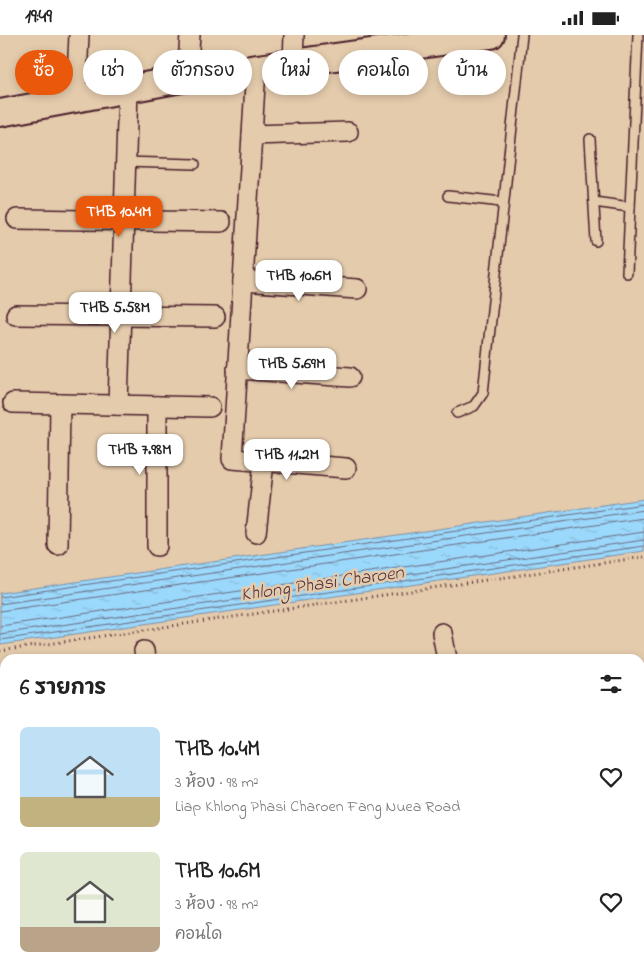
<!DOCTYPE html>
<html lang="th">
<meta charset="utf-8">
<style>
body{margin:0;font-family:"Indie Flower","Playpen Sans Thai",sans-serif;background:#f6f6f6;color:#222;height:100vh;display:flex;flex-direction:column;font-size:19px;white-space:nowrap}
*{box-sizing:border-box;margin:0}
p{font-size:16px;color:#767676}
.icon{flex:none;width:28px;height:28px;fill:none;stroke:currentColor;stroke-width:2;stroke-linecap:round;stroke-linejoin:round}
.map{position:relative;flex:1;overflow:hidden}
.drawer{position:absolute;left:0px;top:619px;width:645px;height:321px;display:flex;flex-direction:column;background:#fff;border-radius:15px 15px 0 0;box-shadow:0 2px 8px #0003}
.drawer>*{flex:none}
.banner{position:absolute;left:15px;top:15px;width:615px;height:45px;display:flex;gap:10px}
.price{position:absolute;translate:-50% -42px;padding:0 11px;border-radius:10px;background:#fff;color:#222;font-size:16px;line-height:32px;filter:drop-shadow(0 1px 2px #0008)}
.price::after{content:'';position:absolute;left:50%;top:30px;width:15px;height:11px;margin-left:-8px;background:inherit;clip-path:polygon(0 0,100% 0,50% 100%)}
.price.current{background:#ea580c;color:#fff}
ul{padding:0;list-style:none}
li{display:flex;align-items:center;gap:15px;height:125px;padding:0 20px}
li span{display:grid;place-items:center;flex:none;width:140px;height:100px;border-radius:8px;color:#555}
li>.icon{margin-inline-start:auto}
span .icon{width:60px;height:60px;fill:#fffc;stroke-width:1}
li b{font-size:21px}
h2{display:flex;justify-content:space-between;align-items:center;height:60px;padding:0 20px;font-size:21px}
.tag{padding:0 18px;border-radius:22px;background:#fff;box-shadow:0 2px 8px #0003;font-size:18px;line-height:45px}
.tag.current{background:#ea580c;color:#fff}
.status{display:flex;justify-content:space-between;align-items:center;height:35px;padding:0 25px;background:#fff;direction:ltr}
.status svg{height:14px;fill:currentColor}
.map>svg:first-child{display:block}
</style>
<div class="status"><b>19:49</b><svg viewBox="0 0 49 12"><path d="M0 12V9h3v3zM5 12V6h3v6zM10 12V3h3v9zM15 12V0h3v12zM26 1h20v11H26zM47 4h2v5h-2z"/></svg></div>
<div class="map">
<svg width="644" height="939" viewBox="0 0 644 939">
<defs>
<pattern id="water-ripples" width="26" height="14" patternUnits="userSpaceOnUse" patternTransform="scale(1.25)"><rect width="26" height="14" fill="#9bd9fc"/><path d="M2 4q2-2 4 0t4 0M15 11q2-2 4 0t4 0" fill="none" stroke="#87bad8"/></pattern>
</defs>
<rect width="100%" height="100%" fill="#e4cbac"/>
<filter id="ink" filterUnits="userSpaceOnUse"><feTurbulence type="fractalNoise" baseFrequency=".02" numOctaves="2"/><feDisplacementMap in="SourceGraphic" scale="10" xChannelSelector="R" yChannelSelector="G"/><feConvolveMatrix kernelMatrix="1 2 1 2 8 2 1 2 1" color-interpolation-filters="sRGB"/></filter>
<g filter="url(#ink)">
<polygon fill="url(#water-ripples)" stroke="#7b8fa8" points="644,464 644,516 0,610 0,558"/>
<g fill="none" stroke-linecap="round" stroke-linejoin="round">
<g stroke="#6a697f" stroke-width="1">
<polyline points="0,562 644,469"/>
<polyline points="0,569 644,475"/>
<polyline points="0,576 644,483"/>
<polyline points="0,591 644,497"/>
<polyline points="0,599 644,505"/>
<polyline points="0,605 644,511"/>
</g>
<defs>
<g id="service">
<polyline points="590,104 596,206"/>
<polyline points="124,127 195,129"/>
<polyline points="448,161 502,167"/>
<polyline points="594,167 630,172"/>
<polyline points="627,238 638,0"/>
<polyline points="457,378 474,371 483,358 522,0"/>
</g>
<g id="minor">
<polyline points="293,27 294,0"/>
<polyline points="256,33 252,100 348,97"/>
<polyline points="187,43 190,0"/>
<polyline points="76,64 79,0"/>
<polyline points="252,100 232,424 346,433"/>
<polyline points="17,184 221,187"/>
<polyline points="243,246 357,254"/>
<polyline points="16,280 215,282"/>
<polyline points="237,334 350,342"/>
<polyline points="13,368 210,372"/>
<polyline points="118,370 128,55"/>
<polyline points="157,371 157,511"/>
<polyline points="256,498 264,427"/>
<polyline points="58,510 60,369"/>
<polyline points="442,598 447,624"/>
<polyline points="144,616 145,624"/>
<polyline points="127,935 128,939"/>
<polyline points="277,935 278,939"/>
<polyline points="399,935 399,939"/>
<polyline points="502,935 503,939"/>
<polyline points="577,935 578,939"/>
</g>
<polyline id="secondary" points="0,78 187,43 491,0"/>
</defs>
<use href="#service" stroke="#4a1f2b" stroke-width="12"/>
<use href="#minor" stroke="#4a1f2b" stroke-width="22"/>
<use href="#secondary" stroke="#4a1f2b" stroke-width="30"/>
<polyline stroke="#4a1f2b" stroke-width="3" stroke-dasharray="1 4" stroke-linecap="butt" points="0,616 644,522"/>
<use href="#service" stroke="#e4cbac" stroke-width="9"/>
<use href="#minor" stroke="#e4cbac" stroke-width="19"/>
<use href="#secondary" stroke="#e4cbac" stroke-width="26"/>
</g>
</g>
<g text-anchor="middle" stroke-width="5" stroke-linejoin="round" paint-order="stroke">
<g font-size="19" font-style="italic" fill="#523240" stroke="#e4cbac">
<text transform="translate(322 547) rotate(-8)" y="7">Khlong Phasi Charoen</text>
</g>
</g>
</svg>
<b class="price current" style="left:119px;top:203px">THB 10.4M</b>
<b class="price" style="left:299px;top:267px">THB 10.6M</b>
<b class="price" style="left:115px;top:299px">THB 5.58M</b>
<b class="price" style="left:292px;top:355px">THB 5.69M</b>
<b class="price" style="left:140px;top:441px">THB 7.98M</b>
<b class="price" style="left:287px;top:446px">THB 11.2M</b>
<div class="banner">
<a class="tag current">ซื้อ</a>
<a class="tag">เช่า</a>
<a class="tag">ตัวกรอง</a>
<a class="tag">ใหม่</a>
<a class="tag">คอนโด</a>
<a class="tag">บ้าน</a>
</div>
<section class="drawer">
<h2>6 รายการ<svg class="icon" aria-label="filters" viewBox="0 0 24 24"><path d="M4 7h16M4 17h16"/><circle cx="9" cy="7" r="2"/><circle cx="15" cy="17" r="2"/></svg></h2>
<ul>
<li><span style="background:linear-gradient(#bfe0f5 70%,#c2b280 0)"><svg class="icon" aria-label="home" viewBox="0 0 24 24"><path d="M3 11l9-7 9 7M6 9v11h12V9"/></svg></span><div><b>THB 10.4M</b><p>3 ห้อง · 98 m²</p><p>Liap Khlong Phasi Charoen Fang Nuea Road</p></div><svg class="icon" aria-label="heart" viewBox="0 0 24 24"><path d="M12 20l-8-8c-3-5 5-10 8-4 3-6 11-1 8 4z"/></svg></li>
<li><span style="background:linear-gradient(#dfe7d0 75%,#b9a48a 0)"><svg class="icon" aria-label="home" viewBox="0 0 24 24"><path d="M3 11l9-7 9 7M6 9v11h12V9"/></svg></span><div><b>THB 10.6M</b><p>3 ห้อง · 98 m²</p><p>คอนโด</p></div><svg class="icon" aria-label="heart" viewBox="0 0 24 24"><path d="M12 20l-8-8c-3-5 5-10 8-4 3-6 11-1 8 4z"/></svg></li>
</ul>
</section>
</div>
